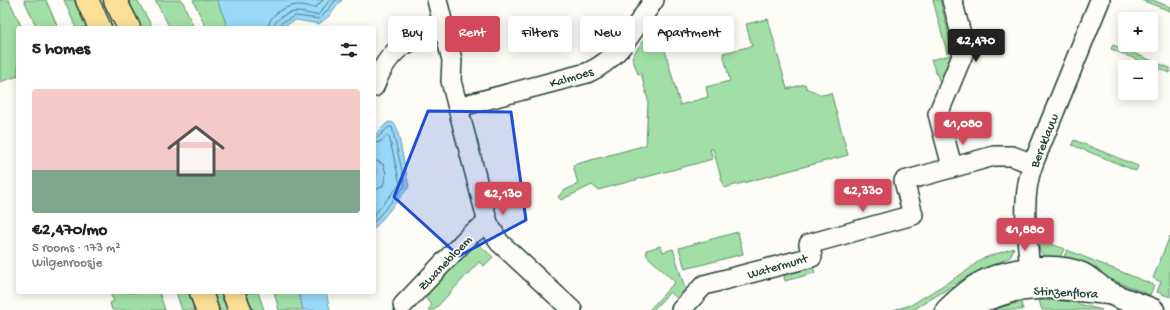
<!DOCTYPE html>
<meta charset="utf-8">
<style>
body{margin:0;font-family:"Gochi Hand",sans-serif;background:#f6f6f6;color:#222;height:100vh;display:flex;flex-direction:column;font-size:15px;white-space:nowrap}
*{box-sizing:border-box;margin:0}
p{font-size:13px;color:#767676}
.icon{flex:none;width:22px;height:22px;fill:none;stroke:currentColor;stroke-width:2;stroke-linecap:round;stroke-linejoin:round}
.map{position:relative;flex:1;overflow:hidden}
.details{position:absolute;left:16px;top:26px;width:360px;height:268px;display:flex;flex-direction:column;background:#fff;border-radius:4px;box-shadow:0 2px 10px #0003}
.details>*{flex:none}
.banner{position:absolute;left:388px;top:16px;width:380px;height:36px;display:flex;gap:8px}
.buttons{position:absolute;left:1118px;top:12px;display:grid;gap:8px}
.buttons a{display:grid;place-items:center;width:40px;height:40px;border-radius:4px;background:#fff;box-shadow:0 2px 10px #0003;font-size:20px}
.price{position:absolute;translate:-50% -34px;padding:0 9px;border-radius:4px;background:#d1495b;color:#fff;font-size:13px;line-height:26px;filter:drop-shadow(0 1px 2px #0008)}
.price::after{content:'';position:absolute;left:50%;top:24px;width:12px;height:9px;margin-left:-6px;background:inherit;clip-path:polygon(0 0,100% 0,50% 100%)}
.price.current{background:#222;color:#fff}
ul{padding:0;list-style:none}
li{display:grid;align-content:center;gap:8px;height:212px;padding:0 16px}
li span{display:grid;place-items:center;height:124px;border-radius:4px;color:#555}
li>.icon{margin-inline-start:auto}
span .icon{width:72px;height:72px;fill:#fffc;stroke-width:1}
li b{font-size:17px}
h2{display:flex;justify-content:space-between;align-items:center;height:48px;padding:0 16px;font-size:17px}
.tag{padding:0 14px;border-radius:4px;background:#fff;box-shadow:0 2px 10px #0003;font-size:14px;line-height:36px}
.tag.current{background:#d1495b;color:#fff}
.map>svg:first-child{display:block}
</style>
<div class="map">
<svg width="1170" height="310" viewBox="0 0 1170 310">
<rect width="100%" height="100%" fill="#fdfcf7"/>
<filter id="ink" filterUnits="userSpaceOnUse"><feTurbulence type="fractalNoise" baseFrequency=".025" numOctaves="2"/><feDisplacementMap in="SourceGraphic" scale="8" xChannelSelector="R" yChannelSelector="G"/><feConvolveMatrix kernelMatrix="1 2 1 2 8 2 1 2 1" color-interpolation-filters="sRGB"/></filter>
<g filter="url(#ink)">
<g fill="#a1dfa6" stroke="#608e6d">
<polygon points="0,0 9,0 22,28 18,28 18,76 0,82"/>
<polygon points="24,0 46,0 58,28 37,28"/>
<polygon points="64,0 75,0 87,28 76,28"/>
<polygon points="126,0 137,0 153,28 139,28"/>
<polygon points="155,0 182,0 194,28 170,28"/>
<polygon points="193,0 217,0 228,28 206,28"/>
<polygon points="933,0 940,0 953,51 947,53"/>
<polygon points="1141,0 1153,0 1170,7 1170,11"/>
<polygon points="768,19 787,89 805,84 806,88 822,95 831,93 848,155 724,188 713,149 710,149 713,159 598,190 592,185 561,200 558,197 563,191 578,184 573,165 646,145 648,100 641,73 638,74 632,57 655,23 657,21 680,105 708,97 706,87 730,81 723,53 752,46 746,24"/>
<polygon points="1113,45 1170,68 1170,73 1111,49"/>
<polygon points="954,54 941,85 931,60"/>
<polygon points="1074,140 1138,166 1136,171 1072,145"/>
<polygon points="738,232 743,254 685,269 679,248"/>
<polygon points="1170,236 1170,297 1157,292 1161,282 1153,278"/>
<path d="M1037,238L1064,249L1057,264C1044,258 1038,253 1037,238Z"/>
<polygon points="476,242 493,257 484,266 479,262 434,310 428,310 432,305 423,296"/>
<polygon points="661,246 663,252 673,249 686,292 679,300 670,292 653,310 649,310 675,282 647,256 646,250"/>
<polygon points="1014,248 1010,257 967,277 913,310 893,310 911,305 968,270 981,259"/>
<polygon points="1067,250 1154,285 1150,295 1081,267 1061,264"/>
<polygon points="812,264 815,273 785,281 783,272"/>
<polygon points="109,292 159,292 165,310 112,310 110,303 114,301"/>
<polygon points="176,292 190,292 196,310 182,310"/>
<polygon points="211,292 223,292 229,310 217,310"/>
<polygon points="244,292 258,292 264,310 250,310"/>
<polygon points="274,292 298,292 303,310 279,310"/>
<polygon points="1039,300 1067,301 1102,310 1042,310"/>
<polygon points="1021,302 1023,310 990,310"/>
</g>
<g fill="#98d8f9" stroke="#689aaa">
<polygon points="217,0 342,0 329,16 319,24 296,20 280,28 228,28"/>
<polygon points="391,122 395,124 397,128 409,187 374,229 374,185 377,173 374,162 374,136 387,123"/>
<polygon points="298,292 326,292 330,310 303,310"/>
</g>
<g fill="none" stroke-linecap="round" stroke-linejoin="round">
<g stroke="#4f7b83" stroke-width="1">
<path d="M268,28C269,14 286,5 299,5C305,5 310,7 315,8L323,0"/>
<path d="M274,28C275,21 278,19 283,16C296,8 304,14 318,15L330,0"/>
<polyline points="279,28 281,23 295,16 320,19 336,0"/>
<polyline points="374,138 378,137 389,127 392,127 405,184 404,187 374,222"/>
<polyline points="374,143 380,142 387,136 389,136 400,184 374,215"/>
<polyline points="374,160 383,164 386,173 383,186 374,191"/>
</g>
<defs>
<g id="minor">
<polyline points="437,0 452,60 451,81 488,223 499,242 572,310"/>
<path d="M374,87C389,47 406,41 444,29"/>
<path d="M458,107L587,73C620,59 634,28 654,0"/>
<polyline points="952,166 938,114 965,49 952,0"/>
<path d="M1031,284C1029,245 1019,202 1033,164L1100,0"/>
<polyline points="403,305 470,235 488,223"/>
<polyline points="681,310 704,285 812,257 809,244 913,215 904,181 994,156 1012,156 1033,164"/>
</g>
<g id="tertiary">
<polyline points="959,308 1014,290 1048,287 1109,293"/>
<path d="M947,310C954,303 962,296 970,290C996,270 1052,261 1082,274C1092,279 1100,288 1110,293C1124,300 1139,304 1153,310"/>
</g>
<g id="primary">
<polyline points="87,0 100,28"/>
<polyline points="115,0 129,28"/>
<polyline points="201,292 207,310"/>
<polyline points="233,292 240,310"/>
</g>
</defs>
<use href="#minor" stroke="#1f3d34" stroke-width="22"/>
<use href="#tertiary" stroke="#1f3d34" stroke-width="25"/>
<use href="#primary" stroke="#1f3d34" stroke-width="25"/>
<use href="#minor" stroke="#fdfcf7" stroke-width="19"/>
<use href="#tertiary" stroke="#fdfcf7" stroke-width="22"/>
<use href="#primary" stroke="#fbdf96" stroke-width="22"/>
</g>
</g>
<path fill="#1d4ed8" fill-opacity="0.2" stroke="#1d4ed8" stroke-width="3" stroke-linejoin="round" d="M428,111L511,112L526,220L459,256L394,197Z"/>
<g text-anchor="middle" stroke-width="3.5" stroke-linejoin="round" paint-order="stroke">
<g font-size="13" fill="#1f3d34" stroke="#fdfcf7">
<text transform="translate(571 76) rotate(-17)" y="5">Kalmoes</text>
<text transform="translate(1043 140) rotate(-68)" y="5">Bereklauw</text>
<text transform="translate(444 262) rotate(-46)" y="5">Zwanebloem</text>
<text transform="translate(777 265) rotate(-16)" y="5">Watermunt</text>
<text transform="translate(1066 291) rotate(3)" y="5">Stinzenflora</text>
</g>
</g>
</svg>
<div class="buttons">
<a>+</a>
<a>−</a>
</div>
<b class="price current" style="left:976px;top:63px">€2,470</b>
<b class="price" style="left:963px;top:146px">€1,080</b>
<b class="price" style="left:863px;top:213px">€2,330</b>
<b class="price" style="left:503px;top:216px">€2,130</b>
<b class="price" style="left:1025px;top:252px">€1,880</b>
<div class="banner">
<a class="tag">Buy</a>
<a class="tag current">Rent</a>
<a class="tag">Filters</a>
<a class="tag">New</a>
<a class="tag">Apartment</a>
</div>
<section class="details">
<h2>5 homes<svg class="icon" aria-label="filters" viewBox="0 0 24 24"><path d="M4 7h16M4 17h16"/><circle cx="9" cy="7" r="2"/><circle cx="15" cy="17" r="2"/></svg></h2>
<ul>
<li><span style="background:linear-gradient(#f6c9c9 65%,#7fa58c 0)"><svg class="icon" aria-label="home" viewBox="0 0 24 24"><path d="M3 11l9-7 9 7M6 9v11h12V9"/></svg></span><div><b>€2,470/mo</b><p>5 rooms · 173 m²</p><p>Wilgenroosje</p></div></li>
</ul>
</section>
</div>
